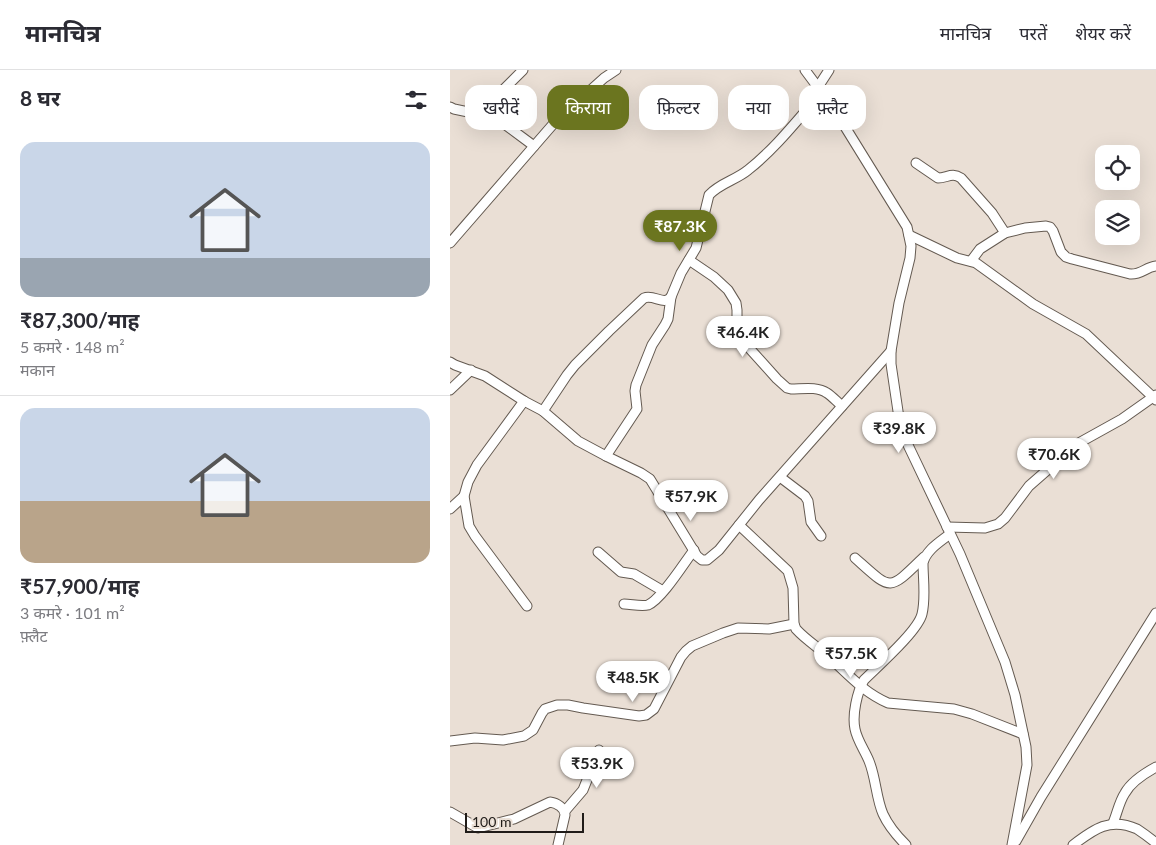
<!DOCTYPE html>
<html lang="hi">
<meta charset="utf-8">
<style>
body{margin:0;font-family:Lato,"Noto Sans Devanagari",sans-serif;background:#f7f7f7;color:#2b2b33;height:100vh;display:flex;flex-direction:column;font-size:19px;white-space:nowrap}
*{box-sizing:border-box;margin:0}
p{font-size:16px;color:#7c7c81}
.icon{flex:none;width:28px;height:28px;fill:none;stroke:currentColor;stroke-width:2;stroke-linecap:round;stroke-linejoin:round}
.map{position:relative;flex:1;overflow:hidden}
.details{display:flex;flex-direction:column;background:#fff;width:450px}
.details>*{flex:none}
.top-card{position:absolute;left:15px;top:15px;width:475px;height:45px;display:flex;gap:10px}
.tools{position:absolute;left:645px;top:75px;display:grid;gap:10px}
.tools a{display:grid;place-items:center;width:45px;height:45px;border-radius:10px;background:#fff;box-shadow:0 5px 20px #0002;font-size:25px}
.scale{position:absolute;left:15px;bottom:12px;width:119px;box-sizing:border-box;padding-left:5px;border:2px solid #201c19;border-top:0;font-size:14px;line-height:18px;white-space:nowrap;color:#201c19;-webkit-text-stroke:4px #eadfd5;paint-order:stroke}
.price{position:absolute;translate:-50% -42px;padding:0 11px;border-radius:18px;background:#fff;color:#222;font-size:16px;line-height:32px;filter:drop-shadow(0 1px 2px #0008)}
.price::after{content:'';position:absolute;left:50%;top:30px;width:15px;height:11px;margin-left:-8px;background:inherit;clip-path:polygon(0 0,100% 0,50% 100%)}
.price.selected{background:#6b751f;color:#fff}
ul{padding:0;list-style:none}
li{display:grid;align-content:center;gap:10px;height:265px;padding:0 20px}
li+li{border-top:1px solid #e1e1e2}
li span{display:grid;place-items:center;height:155px;border-radius:15px;color:#555}
li>.icon{margin-inline-start:auto}
span .icon{width:90px;height:90px;fill:#fffc;stroke-width:1}
li b{font-size:21px}
h2{display:flex;justify-content:space-between;align-items:center;height:60px;padding:0 20px;font-size:21px}
.tag{padding:0 18px;border-radius:15px;background:#fff;box-shadow:0 5px 20px #0002;font-size:18px;line-height:45px}
.tag.selected{background:#6b751f;color:#fff}
header{display:flex;align-items:center;gap:30px;box-sizing:border-box;height:70px;padding:0 25px;background:#fff;border-bottom:1px solid #e1e1e2}
header strong{font-size:24px}
nav{display:flex;gap:28px;margin-inline-start:auto;font-size:18px}
main{display:flex;flex:1;min-height:0}
.map>svg:first-child{display:block}
</style>
<header>
<strong>मानचित्र</strong>
<nav><a>मानचित्र</a><a>परतें</a><a>शेयर करें</a></nav>
</header>
<main>
<section class="details">
<h2>8 घर<svg class="icon" aria-label="filters" viewBox="0 0 24 24"><path d="M4 7h16M4 17h16"/><circle cx="9" cy="7" r="2"/><circle cx="15" cy="17" r="2"/></svg></h2>
<ul>
<li><span style="background:linear-gradient(#c9d6e8 75%,#9aa5b1 0)"><svg class="icon" aria-label="home" viewBox="0 0 24 24"><path d="M3 11l9-7 9 7M6 9v11h12V9"/></svg></span><div><b>₹87,300/माह</b><p>5 कमरे · 148 m²</p><p>मकान</p></div></li>
<li><span style="background:linear-gradient(#c9d6e8 60%,#b9a48a 0)"><svg class="icon" aria-label="home" viewBox="0 0 24 24"><path d="M3 11l9-7 9 7M6 9v11h12V9"/></svg></span><div><b>₹57,900/माह</b><p>3 कमरे · 101 m²</p><p>फ़्लैट</p></div></li>
</ul>
</section>
<div class="map">
<svg width="706" height="775" viewBox="0 0 706 775">
<rect width="100%" height="100%" fill="#eadfd5"/>
<g fill="none" stroke-linecap="round" stroke-linejoin="round">
<defs>
<g id="minor">
<polyline points="355,0 384,39 457,157 461,176 460,188 449,233 441,281 441,294 449,348 458,375 510,484 555,592 565,625 576,677 577,695 562,775"/>
<polyline points="368,17 379,0"/>
<polyline points="0,37 4,39 23,43 34,39 73,0"/>
<polyline points="34,39 84,76"/>
<path d="M466,93L488,108C497,108 502,102 511,108L542,143L555,163"/>
<polyline points="459,165 507,188 526,193 583,234 636,264 706,330"/>
<polyline points="0,173 105,52 154,8 166,0"/>
<path d="M239,190L264,207L278,220L286,233L287,240V257L291,269L327,309L337,318L341,319C352,319 367,316 377,323C382,326 387,332 392,336"/>
<path d="M521,191L530,179L555,163L575,158L596,156L600,157L603,161L611,182L616,187L622,189L680,204C691,205 696,197 706,196"/>
<polyline points="0,292 5,295 35,306 74,331 93,341 128,371 156,386 191,403 200,409 247,486 252,490 257,490 269,480 309,430 441,281"/>
<polyline points="0,320 21,300"/>
<polyline points="74,331 27,395 18,412 14,426 19,456 25,466 77,536"/>
<path d="M93,341L117,305L125,295L159,261L194,228C204,224 214,236 221,227L231,203L246,178L259,125C270,113 286,110 298,100C326,78 348,49 372,22"/>
<polyline points="156,386 187,339 185,321 186,315 202,275 215,255 218,249 221,227"/>
<polyline points="330,407 355,426 358,431 361,452 371,466"/>
<polyline points="0,439 14,426"/>
<path d="M289,455L338,501L343,518L344,554L346,559C356,570 369,578 379,587C399,605 413,622 438,633L504,639L522,644L573,664"/>
<polyline points="497,457 535,458 548,454 555,448 579,416 627,374 672,349 706,325"/>
<polyline points="148,482 171,502 184,504 213,521"/>
<path d="M405,488C442,521 438,522 474,487"/>
<path d="M174,534C181,534 191,537 198,535C212,529 234,493 244,480"/>
<polyline points="0,671 25,668 53,670 74,666 83,660 92,643 95,639 107,635 118,635 133,638 189,646 196,645 204,639 231,587 236,581 242,576 273,563 288,558 319,559 344,554"/>
<polyline points="115,741 133,720 149,680"/>
<path d="M0,742L28,758L64,749L100,732C107,733 115,738 115,745L108,775"/>
<path d="M663,753C667,744 669,732 675,723C681,712 695,703 706,697"/>
<polyline points="566,771 591,727 706,543"/>
<path d="M456,775C448,767 438,755 433,744C426,728 426,708 419,691C415,681 407,670 405,659C402,645 407,622 414,610C428,596 468,561 472,544C476,528 473,509 473,493C476,480 490,472 500,464"/>
<path d="M623,775C644,759 660,747 687,759C693,763 700,768 706,773"/>
</g>
</defs>
<use href="#minor" stroke="#645a51" stroke-width="11"/>
<use href="#minor" stroke="#fff" stroke-width="9"/>
</g>
</svg>
<div class="tools">
<a><svg class="icon" aria-label="locate" viewBox="0 0 24 24"><circle cx="12" cy="12" r="6"/><path d="M12 2v4M12 18v4M2 12h4M18 12h4"/></svg></a>
<a><svg class="icon" aria-label="layers" viewBox="0 0 24 24"><path d="M12 4l9 5-9 5-9-5zM3 14l9 5 9-5"/></svg></a>
</div>
<div class="scale">100 m</div>
<b class="price selected" style="left:230px;top:182px">₹87.3K</b>
<b class="price" style="left:293px;top:288px">₹46.4K</b>
<b class="price" style="left:449px;top:384px">₹39.8K</b>
<b class="price" style="left:604px;top:410px">₹70.6K</b>
<b class="price" style="left:241px;top:452px">₹57.9K</b>
<b class="price" style="left:401px;top:609px">₹57.5K</b>
<b class="price" style="left:183px;top:633px">₹48.5K</b>
<b class="price" style="left:147px;top:719px">₹53.9K</b>
<div class="top-card">
<a class="tag">खरीदें</a>
<a class="tag selected">किराया</a>
<a class="tag">फ़िल्टर</a>
<a class="tag">नया</a>
<a class="tag">फ़्लैट</a>
</div>
</div>
</main>
